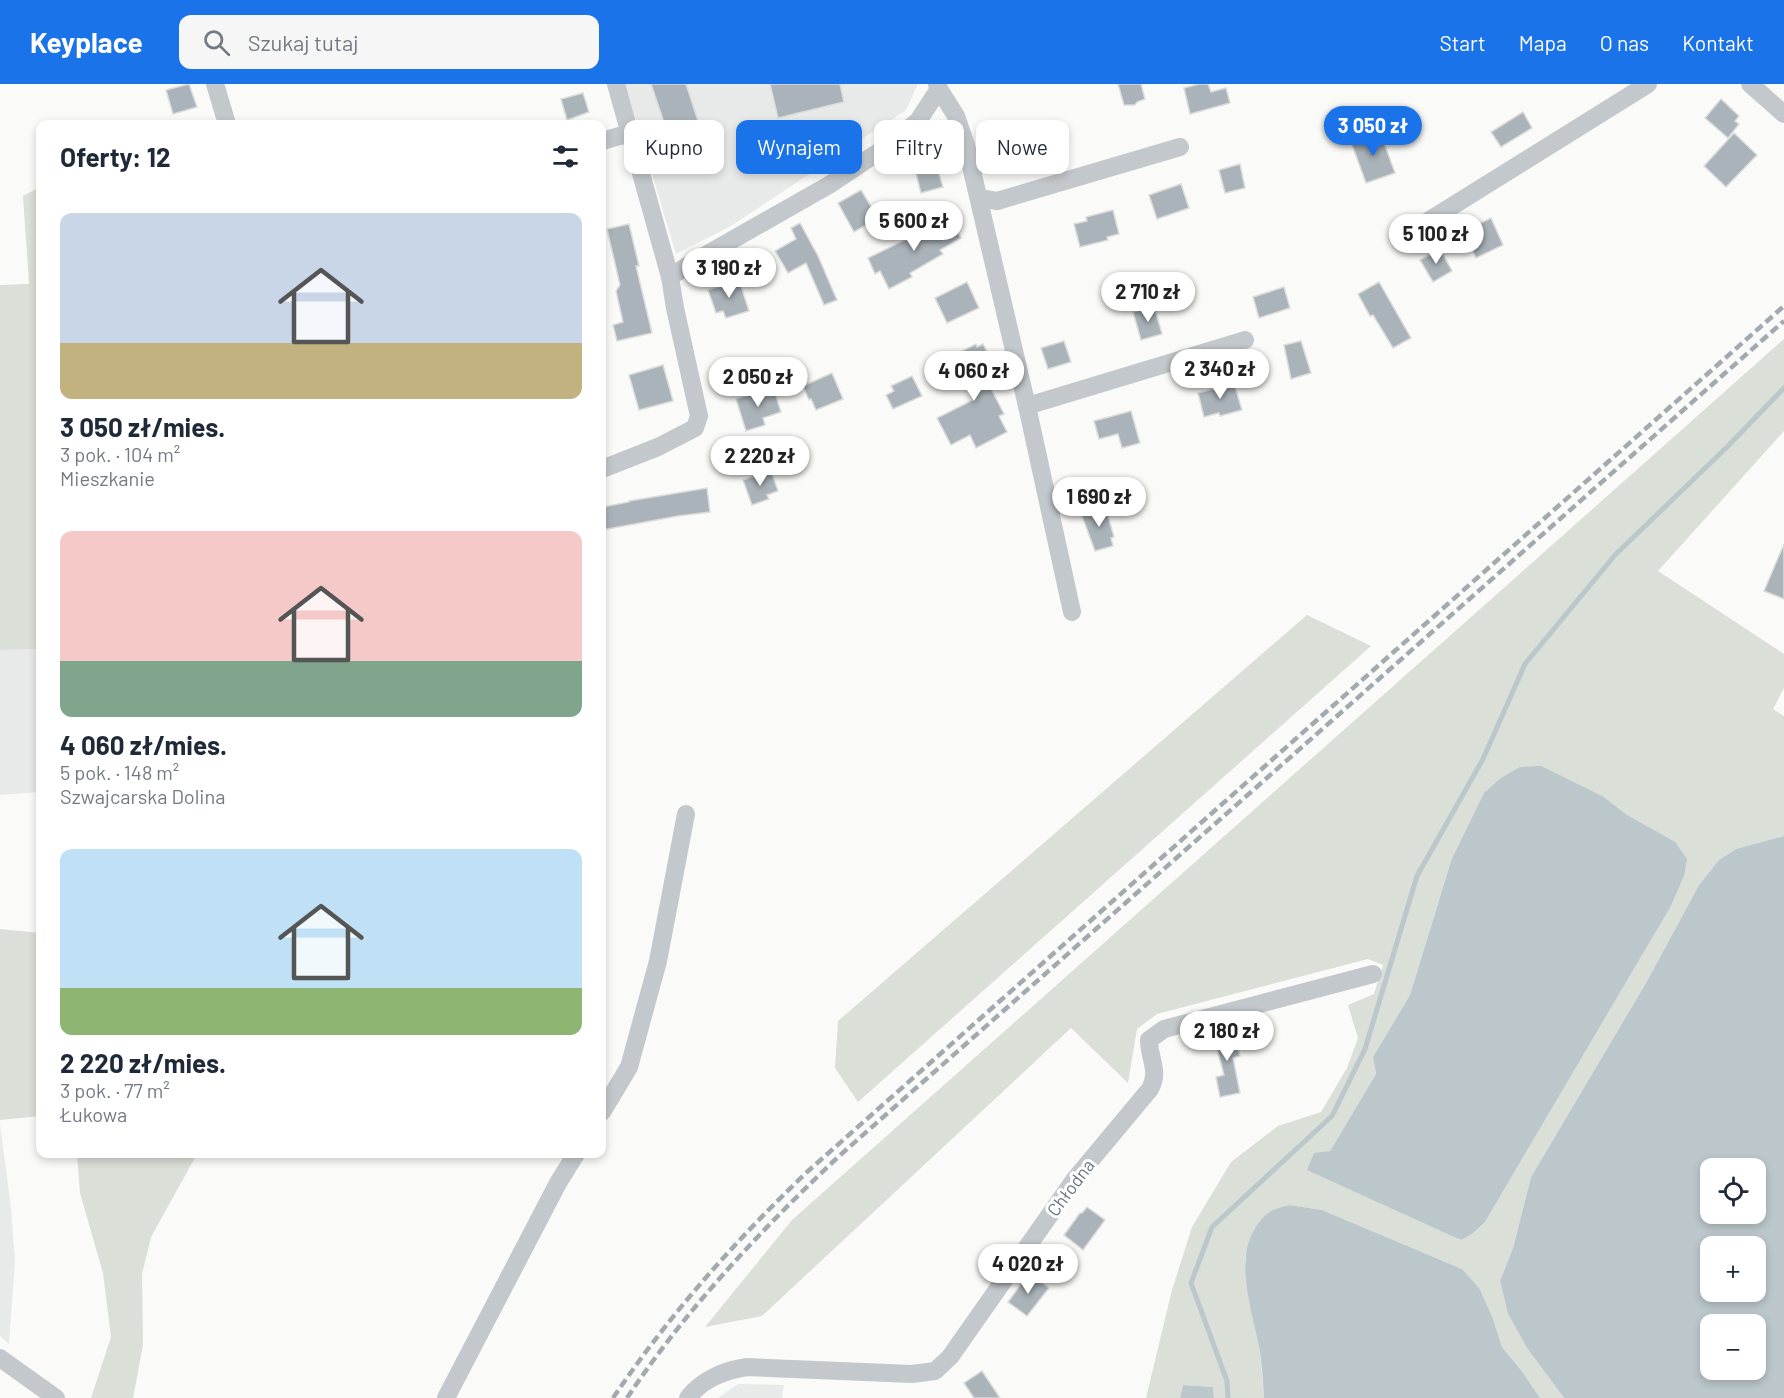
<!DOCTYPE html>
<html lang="pl">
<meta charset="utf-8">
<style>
body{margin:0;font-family:Barlow,sans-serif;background:#f6f6f7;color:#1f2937;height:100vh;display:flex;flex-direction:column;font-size:22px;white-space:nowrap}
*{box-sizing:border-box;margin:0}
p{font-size:20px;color:#747a83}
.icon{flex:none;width:33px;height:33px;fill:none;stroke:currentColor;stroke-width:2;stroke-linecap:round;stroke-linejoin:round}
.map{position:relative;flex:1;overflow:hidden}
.sheet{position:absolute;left:36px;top:36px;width:570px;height:1038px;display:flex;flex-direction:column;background:#fff;border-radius:12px;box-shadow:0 3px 9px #0003}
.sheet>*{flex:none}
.guide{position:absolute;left:624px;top:36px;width:570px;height:54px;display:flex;gap:12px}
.tools{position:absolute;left:1700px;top:1074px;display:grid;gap:12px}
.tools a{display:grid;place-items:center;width:66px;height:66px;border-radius:12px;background:#fff;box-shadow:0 3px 9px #0003;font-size:30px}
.price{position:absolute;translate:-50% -51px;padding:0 14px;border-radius:21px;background:#fff;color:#222;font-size:20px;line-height:39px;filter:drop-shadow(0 2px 3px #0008)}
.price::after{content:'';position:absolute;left:50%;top:36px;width:18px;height:14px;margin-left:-9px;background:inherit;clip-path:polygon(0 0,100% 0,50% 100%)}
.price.selected{background:#1a73e8;color:#fff}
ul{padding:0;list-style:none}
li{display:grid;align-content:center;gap:12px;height:318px;padding:0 24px}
li span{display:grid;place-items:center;height:186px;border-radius:12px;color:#555}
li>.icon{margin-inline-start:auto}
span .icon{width:108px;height:108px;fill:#fffc;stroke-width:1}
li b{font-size:26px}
h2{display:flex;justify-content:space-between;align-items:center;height:72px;padding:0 24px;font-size:26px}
.tag{padding:0 21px;border-radius:12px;background:#fff;box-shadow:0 3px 9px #0003;font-size:21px;line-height:54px}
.tag.selected{background:#1a73e8;color:#fff}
header{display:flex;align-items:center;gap:36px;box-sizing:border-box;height:84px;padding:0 30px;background:#1a73e8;color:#fff}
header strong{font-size:28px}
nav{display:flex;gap:33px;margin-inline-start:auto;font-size:21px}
.search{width:420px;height:54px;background:#f6f6f7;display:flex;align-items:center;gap:15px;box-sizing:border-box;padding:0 21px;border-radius:12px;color:#747a83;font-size:22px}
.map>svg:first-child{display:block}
</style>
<header>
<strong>Keyplace</strong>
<div class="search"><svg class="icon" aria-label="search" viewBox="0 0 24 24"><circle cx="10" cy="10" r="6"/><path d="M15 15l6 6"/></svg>Szukaj tutaj</div>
<nav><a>Start</a><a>Mapa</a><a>O nas</a><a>Kontakt</a></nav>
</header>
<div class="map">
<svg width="1784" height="1314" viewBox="0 0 1784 1314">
<rect width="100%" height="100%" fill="#fafaf8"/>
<g fill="#e8e9e9">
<polygon points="625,0 918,0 906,26 731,142 676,170"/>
<polygon points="40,565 40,708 0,711 0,566"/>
<polygon points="0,1040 11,1124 15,1177 9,1260 0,1252"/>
<polygon points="738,1300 784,1301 782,1314 718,1314"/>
</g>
<g fill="#dadfd7" fill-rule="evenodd">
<polygon points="40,103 40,565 0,566 0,201 29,200 23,112"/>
<path d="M1784,255V347L1658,487L1784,570V604L1773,625L1784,632V752L1736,765L1719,776L1699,801L1646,899L1531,1093L1513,1164L1500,1197L1508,1230L1527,1264L1564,1314H1540L1521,1286L1502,1263L1493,1235L1462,1185L1322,1126L1289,1121L1269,1128L1254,1145L1245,1175L1260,1268L1264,1314H1214L1213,1303L1183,1301L1180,1314H1146L1172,1206L1192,1143L1231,1078L1278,1042L1321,1028L1347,984L1358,954L1348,921L1374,910L1383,881L1368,875L1157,930L1137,945L1128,999L1071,944L762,1232L705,1243L792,1136ZM1604,713L1627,731L1684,792L1671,822L1485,1138L1472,1150L1460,1156L1314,1070L1330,1067L1376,990L1373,973L1410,911L1451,777Z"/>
<polygon points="1307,531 1371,562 858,1018 835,984 838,937"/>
<polygon points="0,845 40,849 40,1032 0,1036"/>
<polygon points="77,1070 197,1070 151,1153 142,1190 143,1261 133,1314 91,1314 111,1253 103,1189 80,1109"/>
</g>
<g fill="#bbc7cb" fill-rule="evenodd">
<polygon points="1541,682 1604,713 1627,731 1675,758 1687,775 1684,792 1671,822 1485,1138 1472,1150 1461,1156 1307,1086 1314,1069 1330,1067 1376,990 1373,973 1410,911 1451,777 1484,709 1501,694 1520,683"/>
<path d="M1784,752V1314H1564L1527,1264L1508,1230L1500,1197L1513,1164L1531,1093L1646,899L1699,801L1719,776L1736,765ZM1755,1084V1130H1710V1084ZM1710,1162H1755V1208H1710ZM1710,1240H1755V1286H1710Z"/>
<path d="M1289,1121L1322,1126L1462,1185L1479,1204L1493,1235L1502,1263L1521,1286L1540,1314H1264C1263,1299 1262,1283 1260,1268C1253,1225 1227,1164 1268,1129C1273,1125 1283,1123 1289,1121Z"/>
<polygon points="1183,1301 1213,1303 1214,1314 1180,1314"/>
</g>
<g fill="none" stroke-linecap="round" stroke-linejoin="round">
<polyline stroke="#bbc7cb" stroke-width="5" points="1228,1314 1227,1297 1191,1199 1212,1143 1332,1032 1365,965 1417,792 1483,675 1525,580 1615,471 1727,363 1784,304"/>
</g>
<g fill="#aab3b9" stroke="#dcdcda" stroke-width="1.5">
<polygon points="189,0 197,23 173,30 166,6"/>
<polygon points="651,0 686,0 704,55 673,65"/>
<polygon points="770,0 840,0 844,18 778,34"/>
<polygon points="1118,0 1141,0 1145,15 1137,18 1135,21 1124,21"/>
<polygon points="1199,0 1208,0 1211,8 1226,4 1230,19 1190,30 1184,4"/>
<polygon points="583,9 589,28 567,36 561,15"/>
<polygon points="1721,15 1739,32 1735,37 1739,40 1728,54 1705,34"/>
<polygon points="1523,28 1532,44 1501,63 1491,48"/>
<polygon points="1380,48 1395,89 1366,99 1351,58"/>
<polygon points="1734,49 1757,71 1726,103 1704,82"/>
<polygon points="1013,50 1016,61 1026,58 1031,76 1002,85 993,56"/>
<polygon points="936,79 943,103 921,109 915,86"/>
<polygon points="1240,80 1245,104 1225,109 1219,86"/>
<polygon points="1181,100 1189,124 1157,135 1149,111"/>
<polygon points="861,106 878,134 854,148 838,119"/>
<polygon points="1113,126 1119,150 1107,153 1108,156 1080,163 1074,140 1087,137 1086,133"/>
<polygon points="948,131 961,154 940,166 943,170 910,189 912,193 889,205 880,187 875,190 868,174 911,153"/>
<polygon points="1491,134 1503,161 1476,174 1464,147"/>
<polygon points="800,139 818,172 837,216 824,221 806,179 788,189 775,167 796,155 791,144"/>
<polygon points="629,140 639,182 636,182 652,249 617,257 613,241 623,238 616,207 620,201 607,145"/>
<polygon points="1440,165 1452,187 1433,198 1420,176"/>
<polygon points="739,196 749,227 726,234 723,227 716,229 708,206"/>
<polygon points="967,198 979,224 947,239 935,214"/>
<polygon points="1379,198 1411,254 1393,264 1373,231 1370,232 1358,210"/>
<polygon points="1284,203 1290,224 1259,234 1253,213"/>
<polygon points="1154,222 1162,250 1141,256 1133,228"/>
<polygon points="1064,257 1071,278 1048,285 1041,264"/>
<polygon points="1301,257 1311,289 1291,295 1284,261"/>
<polygon points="976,260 977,263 983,260 991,275 985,278 989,286 983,289 1004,330 999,332 1007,348 976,364 970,351 951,361 937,334 973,316 952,272"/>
<polygon points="663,281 673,317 639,326 629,291"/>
<polygon points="832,289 843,315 816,326 811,315 809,316 803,302"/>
<polygon points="912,292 922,312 893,325 886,311 894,307 891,302"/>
<polygon points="1233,296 1242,326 1220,332 1219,329 1204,333 1198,309 1218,304 1217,300"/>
<polygon points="773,303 781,328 763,334 765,341 746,347 736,315"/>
<polygon points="1131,327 1140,359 1122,364 1118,350 1099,355 1094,337"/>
<polygon points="771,387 778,407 767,411 769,415 752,421 743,396"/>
<polygon points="707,404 710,428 678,432 602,446 602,423 629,418 629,417"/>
<polygon points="1105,422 1114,453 1111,454 1113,462 1095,467 1081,429"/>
<polygon points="1784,460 1784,515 1764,507"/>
<polygon points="1234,945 1240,972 1233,974 1240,1009 1220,1013 1216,993 1224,991 1213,949"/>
<polygon points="1087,1123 1105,1136 1083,1166 1064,1151 1080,1129 1082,1129"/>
<polygon points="1029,1189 1049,1204 1027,1232 1008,1218"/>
<polygon points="982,1287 1000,1314 974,1314 964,1299"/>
</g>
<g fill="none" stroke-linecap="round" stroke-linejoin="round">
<g stroke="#c3c8cc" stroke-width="18">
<polyline points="215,0 227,40"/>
<polyline points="1750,0 1784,30"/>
<polyline points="939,5 956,32 966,61 1027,322 1072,528"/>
<polyline points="602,57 630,49"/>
<polyline points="979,114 997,117 1180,63"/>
<polyline points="1409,149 1648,0"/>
<polyline points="670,193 690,180 829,101 880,67 918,37 939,5 937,0"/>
<polyline points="1027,322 1245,256"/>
<polyline points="602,385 658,363 695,344 699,332 675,224 670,193 616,0"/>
<polyline points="602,1028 629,983 658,877 686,730"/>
<polyline points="0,1274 56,1314"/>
<polyline points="446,1314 558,1099 576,1070"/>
<path d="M688,1314C702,1295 726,1286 747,1283L912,1290L935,1287L950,1273L1075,1095L1150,1005C1160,987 1149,975 1149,956L1164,945L1373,890"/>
</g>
<g stroke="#a2aab0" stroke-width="4.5" stroke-dasharray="9 4.5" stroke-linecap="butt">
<path d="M613,1314C670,1230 734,1158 807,1088L1784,222"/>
<path d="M627,1314C687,1224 760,1147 838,1073L1784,237"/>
</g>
</g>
<g text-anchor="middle" stroke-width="6" stroke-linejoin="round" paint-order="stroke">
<g font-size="18" fill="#657683" stroke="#fff">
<text transform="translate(1071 1104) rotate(-53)" y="6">Chłodna</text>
</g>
</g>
</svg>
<div class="tools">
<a><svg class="icon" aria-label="locate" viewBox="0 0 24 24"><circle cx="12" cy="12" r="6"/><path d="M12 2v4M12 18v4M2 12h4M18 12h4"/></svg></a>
<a>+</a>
<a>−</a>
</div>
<b class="price selected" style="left:1373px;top:73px">3 050 zł</b>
<b class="price" style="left:914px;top:168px">5 600 zł</b>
<b class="price" style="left:1436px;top:181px">5 100 zł</b>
<b class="price" style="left:729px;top:215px">3 190 zł</b>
<b class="price" style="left:1148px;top:239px">2 710 zł</b>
<b class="price" style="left:1220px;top:316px">2 340 zł</b>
<b class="price" style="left:974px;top:318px">4 060 zł</b>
<b class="price" style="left:758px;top:324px">2 050 zł</b>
<b class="price" style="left:760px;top:403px">2 220 zł</b>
<b class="price" style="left:1099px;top:444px">1 690 zł</b>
<b class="price" style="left:1227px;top:978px">2 180 zł</b>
<b class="price" style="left:1028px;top:1211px">4 020 zł</b>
<div class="guide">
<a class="tag">Kupno</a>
<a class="tag selected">Wynajem</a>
<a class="tag">Filtry</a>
<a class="tag">Nowe</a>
</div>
<section class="sheet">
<h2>Oferty: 12<svg class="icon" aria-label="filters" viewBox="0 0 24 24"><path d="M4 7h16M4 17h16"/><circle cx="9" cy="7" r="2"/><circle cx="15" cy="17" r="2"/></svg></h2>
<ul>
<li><span style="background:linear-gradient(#c9d6e8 70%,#c2b280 0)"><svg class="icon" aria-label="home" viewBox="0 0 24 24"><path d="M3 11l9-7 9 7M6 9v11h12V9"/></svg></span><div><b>3 050 zł/mies.</b><p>3 pok. · 104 m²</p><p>Mieszkanie</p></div></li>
<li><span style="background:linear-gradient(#f6c9c9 70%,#7fa58c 0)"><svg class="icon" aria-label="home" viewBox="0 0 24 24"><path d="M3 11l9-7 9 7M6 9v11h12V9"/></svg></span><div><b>4 060 zł/mies.</b><p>5 pok. · 148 m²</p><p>Szwajcarska Dolina</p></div></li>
<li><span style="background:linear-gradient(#bfe0f5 75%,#8fb573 0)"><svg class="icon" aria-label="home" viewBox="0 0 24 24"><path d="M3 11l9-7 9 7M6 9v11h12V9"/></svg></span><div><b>2 220 zł/mies.</b><p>3 pok. · 77 m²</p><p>Łukowa</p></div></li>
</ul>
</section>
</div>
